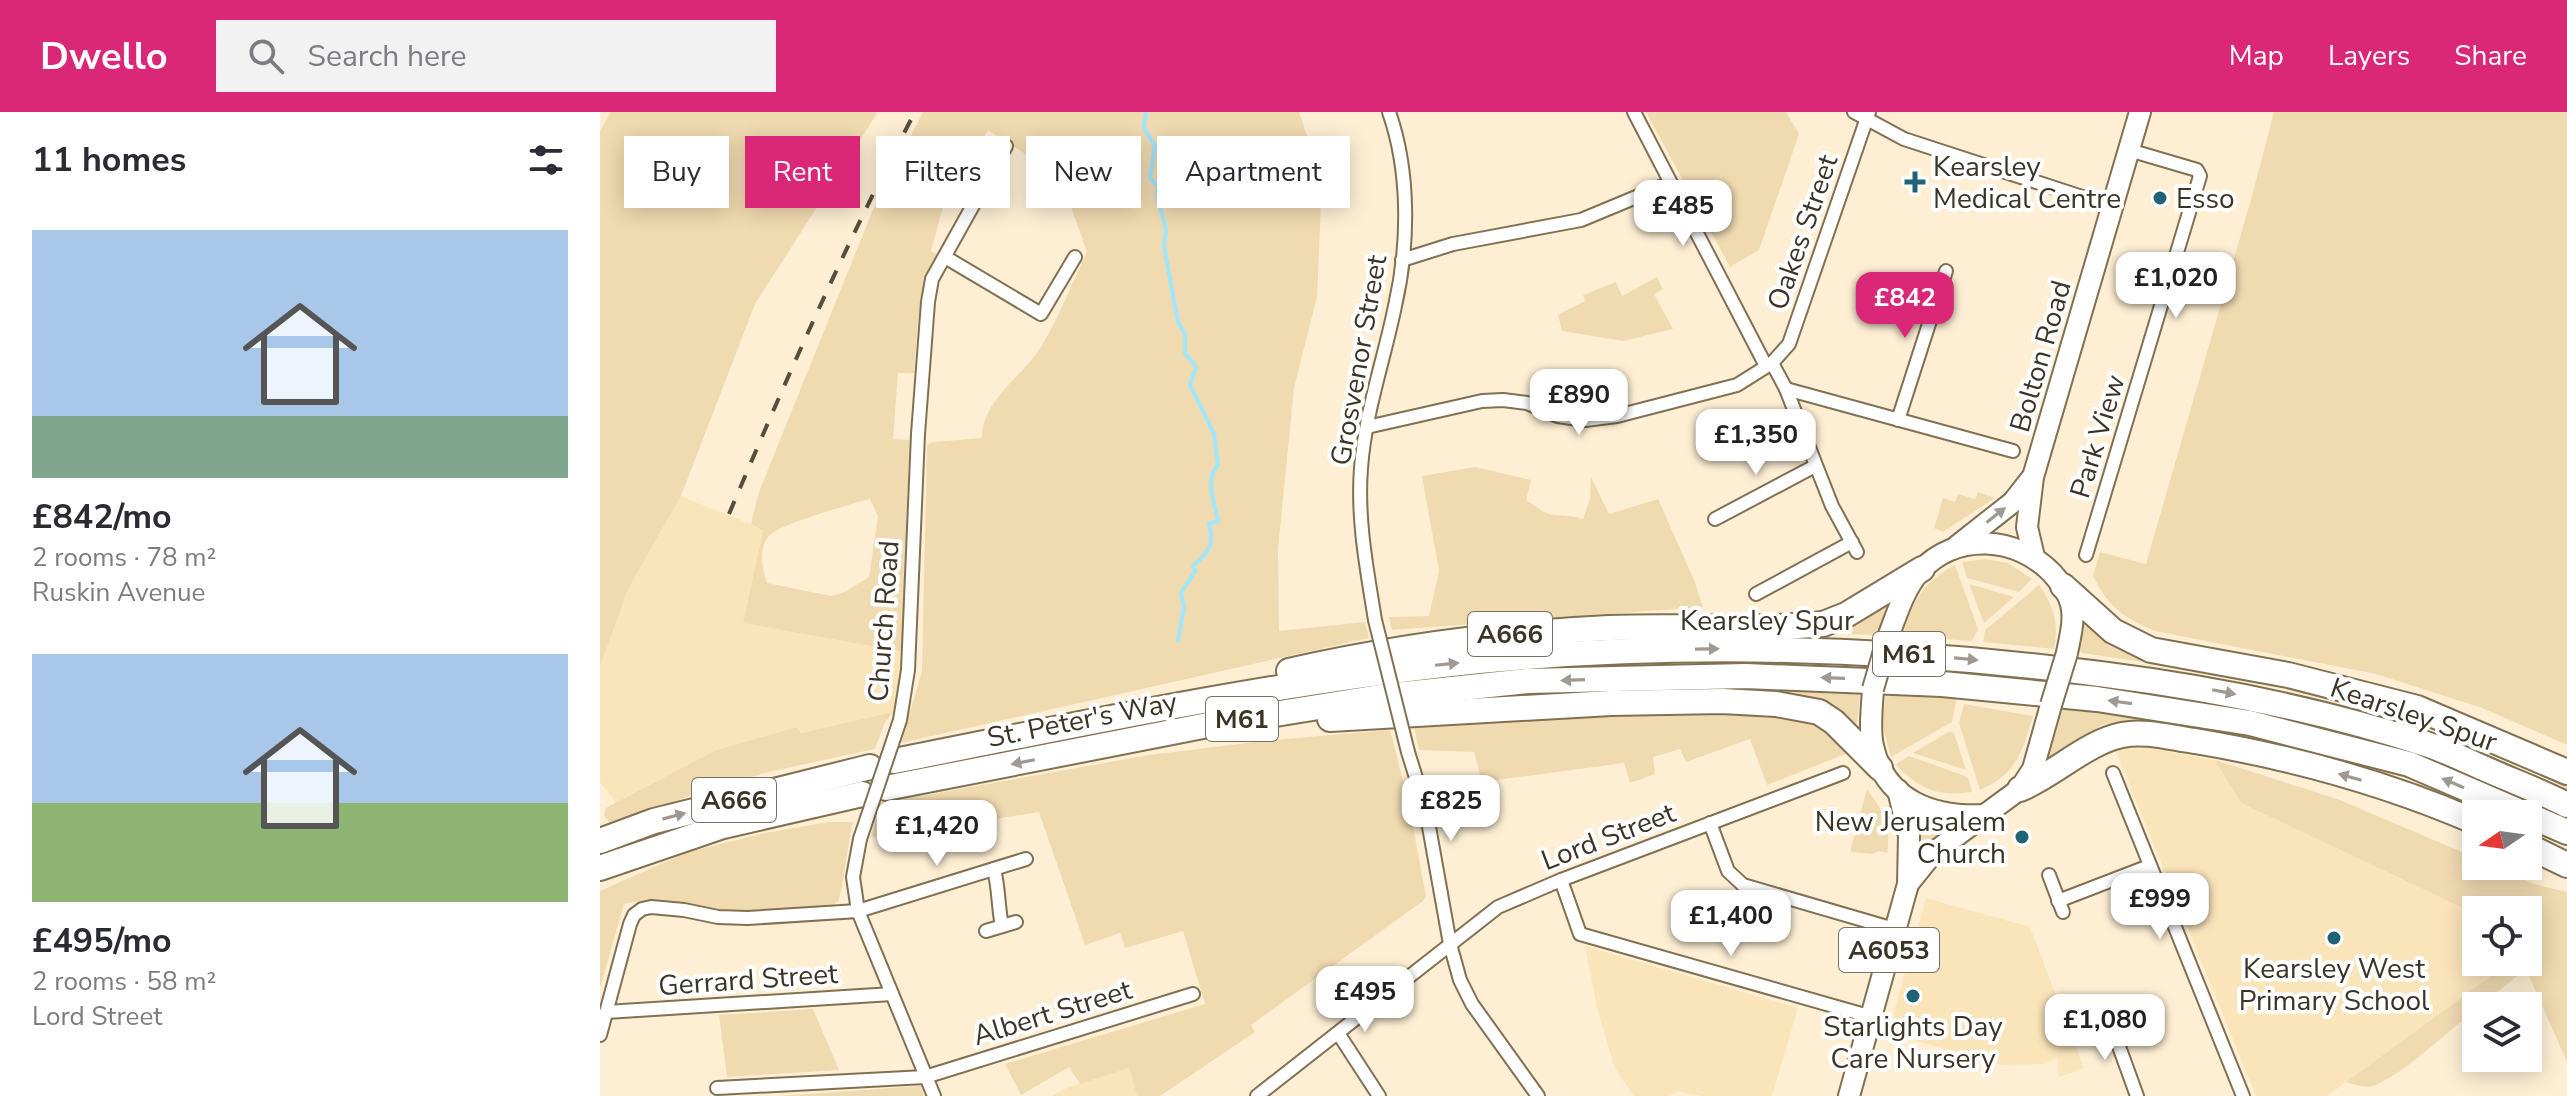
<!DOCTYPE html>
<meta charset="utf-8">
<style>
:root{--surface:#fff;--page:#f2f2f3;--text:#2b2b33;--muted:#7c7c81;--accent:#db2777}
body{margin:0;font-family:"Nunito Sans",sans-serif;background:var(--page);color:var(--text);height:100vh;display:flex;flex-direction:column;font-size:30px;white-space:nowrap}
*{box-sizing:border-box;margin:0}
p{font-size:26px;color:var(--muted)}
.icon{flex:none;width:44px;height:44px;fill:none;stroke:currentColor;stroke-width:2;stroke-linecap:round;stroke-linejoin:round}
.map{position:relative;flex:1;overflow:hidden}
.side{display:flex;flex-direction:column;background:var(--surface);width:600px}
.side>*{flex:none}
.top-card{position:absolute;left:24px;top:24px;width:760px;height:72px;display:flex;gap:16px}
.needle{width:52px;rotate:257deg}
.buttons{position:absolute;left:1862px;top:688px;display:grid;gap:16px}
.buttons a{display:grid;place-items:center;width:80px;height:80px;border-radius:0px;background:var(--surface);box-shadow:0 4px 20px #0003;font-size:40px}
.price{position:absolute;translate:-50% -68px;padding:0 18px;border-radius:16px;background:#fff;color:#222;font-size:26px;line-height:52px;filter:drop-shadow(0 2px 4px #0008)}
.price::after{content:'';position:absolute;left:50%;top:48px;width:24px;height:18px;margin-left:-12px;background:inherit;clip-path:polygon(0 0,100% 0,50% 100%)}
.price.current{background:var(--accent);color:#fff}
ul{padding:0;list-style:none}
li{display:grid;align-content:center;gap:16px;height:424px;padding:0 32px}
li span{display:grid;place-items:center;height:248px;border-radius:0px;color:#555}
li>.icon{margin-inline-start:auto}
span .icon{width:144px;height:144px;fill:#fffc;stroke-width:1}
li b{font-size:34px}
h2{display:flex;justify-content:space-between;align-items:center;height:96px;padding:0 32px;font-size:34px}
.tag{padding:0 28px;border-radius:0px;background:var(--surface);box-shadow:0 4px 20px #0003;font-size:28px;line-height:72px}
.tag.current{background:var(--accent);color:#fff}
header{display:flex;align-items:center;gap:48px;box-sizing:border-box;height:112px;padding:0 40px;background:var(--accent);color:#fff}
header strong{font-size:38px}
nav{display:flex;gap:44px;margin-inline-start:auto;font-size:28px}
.search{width:560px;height:72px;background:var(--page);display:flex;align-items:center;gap:20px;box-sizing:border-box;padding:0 28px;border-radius:0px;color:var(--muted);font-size:30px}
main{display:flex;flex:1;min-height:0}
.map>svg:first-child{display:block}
</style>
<header>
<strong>Dwello</strong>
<div class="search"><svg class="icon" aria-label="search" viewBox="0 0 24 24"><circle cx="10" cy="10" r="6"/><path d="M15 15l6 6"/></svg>Search here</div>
<nav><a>Map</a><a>Layers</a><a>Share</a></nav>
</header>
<main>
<section class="side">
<h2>11 homes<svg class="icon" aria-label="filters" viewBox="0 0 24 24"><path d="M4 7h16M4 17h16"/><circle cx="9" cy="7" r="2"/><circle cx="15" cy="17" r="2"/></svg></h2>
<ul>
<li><span style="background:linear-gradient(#a9c7e8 75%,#7fa58c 0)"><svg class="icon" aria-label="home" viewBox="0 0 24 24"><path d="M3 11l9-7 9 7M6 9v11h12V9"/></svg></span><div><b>£842/mo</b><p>2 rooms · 78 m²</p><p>Ruskin Avenue</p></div></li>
<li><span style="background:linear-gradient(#a9c7e8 60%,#8fb573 0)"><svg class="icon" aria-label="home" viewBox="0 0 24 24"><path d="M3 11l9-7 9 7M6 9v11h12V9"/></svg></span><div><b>£495/mo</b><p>2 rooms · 58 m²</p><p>Lord Street</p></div></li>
</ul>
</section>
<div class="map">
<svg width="1967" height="984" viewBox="0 0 1967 984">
<rect width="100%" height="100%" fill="#feefd4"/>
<g fill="#fae4ba">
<path d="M81,384l82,33 -20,94 161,29 -5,39 -6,21 -93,21 -3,-6 -81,23 -100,53 -16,-21v-115l28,-78z"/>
<path d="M1548,636l67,12 26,43 235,111v48h28l-17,17 -160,117h-71l-141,-347z"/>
<path d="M1326,786l104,29 54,141 -25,9 -2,-19 -15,6 -40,1 -114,-32z"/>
<path d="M985,834l213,62 -26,88h-69l-25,-4 -9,4h-35l-15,-21 -5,-10 -16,-53z"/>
<path d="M529,956l8,28h-85l12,-7z"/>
</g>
<g fill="#f0dab0" fill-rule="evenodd">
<path d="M11,0h267l-123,192 -74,192 -53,93 -28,78v-536z"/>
<path d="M323,0h376l15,45 7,46 -4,94 -23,91 -16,161 1,82 86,-9 4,16 -468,105 21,-72 5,-226 6,-3 49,-4c0,-38 40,-61 59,-91 18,-30 31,-64 46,-95l-27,-76 -72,-46 -45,77 -12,44 8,4c-23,34 -21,78 -25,118h-16l-5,66 16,1 -5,212 -161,-29 20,-93 -12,-6 8,-32 113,-280zM270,387l8,17 -9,61 -24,15 -14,4 -64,-13c-5,-14 -9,-36 3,-48 13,-12 81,-31 100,-36z"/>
<path d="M1046,0h140l13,22 -40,116 -29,17z"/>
<path d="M1674,0h293v633l-85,-37 -106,-34 -221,-43c-32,-14 -46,-23 -62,-55l7,-24 46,12 106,-368z"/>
<path d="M1057,165l6,12 -9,5 19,35 -50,12 -61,-10 -4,-16 27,-14 -2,-6 33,-13 6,14z"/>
<path d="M875,355l56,13 -5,21c9,3 15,11 23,13 12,2 22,1 34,5l7,-20 1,-22 18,37 49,-15 36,81 9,27 -311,23 -3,-13 40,-1 10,-45 -17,-95z"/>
<path d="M1378,380l17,6 -52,34 -9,-4 9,-30 12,4 3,-8 17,5z"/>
<path d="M1385,447l23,4 24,16 -13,13 -52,-14 -5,-16z"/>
<path d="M1355,453l23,64 -6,12 -69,-5c7,-32 22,-56 52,-71z"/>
<path d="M1369,472l45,13 -30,26z"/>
<path d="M1439,473c15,21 20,39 15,64l-71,-7 2,-12z"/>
<path d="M1289,487l-12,36 -77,-2 12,-2z"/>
<path d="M1480,505l22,15 307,84 158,67v6c-65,-34 -133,-63 -203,-83 -93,-25 -187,-39 -282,-53l-3,-4z"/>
<path d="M1136,576l124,5 -3,31 -5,1c-7,-6 -15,-16 -23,-20 -59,-26 -178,-13 -245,-11z"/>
<path d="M1286,580l71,5 -5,25 -61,35 -9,-33z"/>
<path d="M1364,592l69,12c-11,36 -16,58 -53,74l-21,-67z"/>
<path d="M1465,596c147,17 291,44 426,106h-12l-223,-72 -126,-22 -28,5 -57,39 15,-54z"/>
<path d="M1097,599l117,6 39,34 -86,34 -17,-46 -64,23 -6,-13 -27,8 2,17 -25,9 -6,-20 -142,19 -8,-30 -55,-2 -5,-23 163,-12z"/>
<path d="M293,600l-9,12 -9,25 -107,23 -68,20 -88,33 -8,-9 2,-8 110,-58 81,-23 4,6z"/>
<path d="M790,618l18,70 18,96 -3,5 -172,124 4,7 -95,64h-23l-8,-28 -49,16 -11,-17 -48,28 -16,-31 200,-60 -22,-73 -58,17 -5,-15 -35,12 -46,-133 -125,20 -1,4 -42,1 10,-34 268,-48 123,-15z"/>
<path d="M1350,619l4,2 12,37 -53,-17z"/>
<path d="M1309,644l59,21 4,15c-34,5 -54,-3 -76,-28z"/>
<path d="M1615,648l125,40 136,58v8h17l41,18 33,8v170l-41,-93 -46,37h-4v3c-29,23 -67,61 -100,76 -10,4 -20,0 -30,-3l141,-103 17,-17h24v-52h-52v4l-235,-111z"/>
<path d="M1267,677c16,22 25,37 20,64l-9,-2 -5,3 -23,-2z"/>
<path d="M1314,700l36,9 2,4 -15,11 -20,21 -5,-44z"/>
<path d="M228,710h25c-4,13 -11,75 -15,79 -12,14 -107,10 -128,8 -18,-2 -37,-8 -55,-8 -10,-1 -21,1 -31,3l-24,84v-97l88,-39 77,-19z"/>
<path d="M213,897l26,61 -112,7 -8,-62z"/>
<path d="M320,974l4,10h-146z"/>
</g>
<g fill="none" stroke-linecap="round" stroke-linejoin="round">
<path stroke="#a0e6fe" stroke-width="4" d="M546,0l-2,16 11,18 -5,32 8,9 -1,9 9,33 -2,17 14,76 7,12v19l11,14 -6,18 24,49 4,31c-14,14 -3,39 0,56l-9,3c6,21 0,28 -16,42l2,5 -14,22 3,14 -6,34"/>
<defs>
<g id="street">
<path d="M1034,0l132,254"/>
<path d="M1254,0l50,27 209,68"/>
<path d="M345,145l96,57 34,-57"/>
<path d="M802,148l51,-16 128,-24 89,-37"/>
<path d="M1172,251l14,26 46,117 25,46"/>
<path d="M1186,277l227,62"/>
<path d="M1298,308l48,-149"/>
<path d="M767,315l115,-26 21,-1 24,3 31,13 27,4 32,-4 120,-31 35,-22 17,-19 80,-232"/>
<path d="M1115,407l100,-53"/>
<path d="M1486,443l114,-379 -3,-6 -68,-20"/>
<path d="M1156,482l96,-52"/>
<path d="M775,508c-8,-50 -18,-100 -14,-152 4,-55 23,-108 34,-162 14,-61 15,-134 -6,-194"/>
<path d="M300,608l8,-50 10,-236 10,-132 4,-23 74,-133"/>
<path d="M808,640l18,58 24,134 10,36 12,24 66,92"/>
<path d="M1513,661l130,323"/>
<path d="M1110,711l18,48 15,14 151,44"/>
<path d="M260,727l-7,38 5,34 76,185"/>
<path d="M394,757c5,20 4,38 8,57"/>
<path d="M1449,763l14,37"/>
<path d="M961,768l19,54 292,83"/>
<path d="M1458,789l91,-35"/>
<path d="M386,819l30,-9"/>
<path d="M6,900l286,-18"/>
<path d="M1508,904l29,80"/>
<path d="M738,921l41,63"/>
<path d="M0,923l30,-111 4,-9 8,-6 9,-2 33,3 34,7 30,1 110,-7 168,-52"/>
<path d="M117,976l208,-11 268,-83"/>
<path d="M657,984l241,-189 63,-27 282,-107"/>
</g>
<g id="primary">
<path d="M1357,434l56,-44 18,-23"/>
<path d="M1434,445l-7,-30 6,-50 107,-365"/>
<path d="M1288,525c9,-23 16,-48 32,-66 37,-39 96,-35 132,2 8,9 16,19 19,31 4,16 -1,33 -4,49"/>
<path d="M1273,577c-1,19 -4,39 0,57 12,56 62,72 113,69"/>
<path d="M1308,772l25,-31 87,-64 13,-20 18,-64"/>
<path d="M1249,984l59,-212 1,-48 -11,-46"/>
</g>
<g id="highway">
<path d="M1463,474l50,45 38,19 137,25 129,33 150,64"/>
<path d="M689,559c106,-24 211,-38 320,-43 71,-3 143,3 214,-4l23,-9 76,-46"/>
<path d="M730,607l281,-16 111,-2 54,3 43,8 15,10 46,46"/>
<path d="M294,649c182,-36 364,-75 548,-96 220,-25 439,-19 658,9 111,14 219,35 326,70 24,8 47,20 71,30 23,10 47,19 70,31"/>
<path d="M286,676l327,-64 173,-28 141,-15 219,-5 196,8 155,15 153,24 159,41 116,50"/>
<path d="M1420,677c34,-14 67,-47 102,-54 24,-5 49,3 73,6 96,16 191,42 281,81"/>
<path d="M1928,703l39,17"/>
<path d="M0,729l54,-20 216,-54"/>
<path d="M1928,734l39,19"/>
<path d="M0,756l123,-42 139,-32"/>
</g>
</defs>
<use href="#street" stroke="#817152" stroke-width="16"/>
<use href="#primary" stroke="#817152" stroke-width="24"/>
<use href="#highway" stroke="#817152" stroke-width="28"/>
<use href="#street" stroke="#fff" stroke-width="12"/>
<use href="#primary" stroke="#fff" stroke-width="20"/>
<use href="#highway" stroke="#fff" stroke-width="24"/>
<path stroke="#554d3d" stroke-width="4" stroke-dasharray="14 14" stroke-linecap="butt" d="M129,402c58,-137 117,-271 186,-402"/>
<defs>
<g id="street-bridge">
<path d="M775,508l33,132"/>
<path d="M260,727l40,-119"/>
</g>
<g id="primary-bridge">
<path d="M1273,577l15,-52"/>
<path d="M1451,593l16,-52"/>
</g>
</defs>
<use href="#street-bridge" stroke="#817152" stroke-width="16" stroke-linecap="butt"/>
<use href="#primary-bridge" stroke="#817152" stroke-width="24" stroke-linecap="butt"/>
<use href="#street-bridge" stroke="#fff" stroke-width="12"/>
<use href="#primary-bridge" stroke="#fff" stroke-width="20"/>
</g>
<defs><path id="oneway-solid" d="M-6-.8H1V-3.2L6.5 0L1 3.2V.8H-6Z" transform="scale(2)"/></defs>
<g fill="#9e9a93">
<use href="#oneway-solid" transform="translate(1396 403) rotate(-38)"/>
<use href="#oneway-solid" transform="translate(1107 537) rotate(-1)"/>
<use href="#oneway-solid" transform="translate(1366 547) rotate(5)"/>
<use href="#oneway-solid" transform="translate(847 552) rotate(-6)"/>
<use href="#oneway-solid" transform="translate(1233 566) rotate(-178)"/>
<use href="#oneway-solid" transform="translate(973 568) rotate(178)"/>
<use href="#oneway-solid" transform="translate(1624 580) rotate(11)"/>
<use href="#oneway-solid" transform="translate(1520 590) rotate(-172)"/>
<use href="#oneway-solid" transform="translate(423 650) rotate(169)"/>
<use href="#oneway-solid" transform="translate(1750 665) rotate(-164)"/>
<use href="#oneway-solid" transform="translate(1853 671) rotate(-157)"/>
<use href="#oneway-solid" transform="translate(74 704) rotate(-15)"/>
</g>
<g fill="#206276" stroke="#fff" stroke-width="3">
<path d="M1311 58h8v8h8v8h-8v8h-8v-8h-8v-8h8z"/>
<circle cx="1560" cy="86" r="8"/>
<circle cx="1422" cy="725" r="8"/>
<circle cx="1734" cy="826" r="8"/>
<circle cx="1313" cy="884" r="8"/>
</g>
<g text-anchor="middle" stroke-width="8" stroke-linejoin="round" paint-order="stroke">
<g fill="#fff" stroke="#767268" stroke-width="2">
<rect x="868" y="500" width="84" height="44" rx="6"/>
<rect x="1273" y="520" width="72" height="44" rx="6"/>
<rect x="606" y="585" width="72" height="44" rx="6"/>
<rect x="92" y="666" width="84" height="44" rx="6"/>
<rect x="1239" y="816" width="100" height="44" rx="6"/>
</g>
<g font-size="26" font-weight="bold" fill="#3c3527">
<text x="910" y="531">A666</text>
<text x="1309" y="551">M61</text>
<text x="642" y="616">M61</text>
<text x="134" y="697">A666</text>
<text x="1289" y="847">A6053</text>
</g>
<g font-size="28" fill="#3c3527" stroke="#fff" text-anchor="start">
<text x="1333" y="64">Kearsley<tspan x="1333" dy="32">Medical Centre</tspan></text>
<text x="1576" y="96">Esso</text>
<text x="1406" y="719" text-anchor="end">New Jerusalem<tspan x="1406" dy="32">Church</tspan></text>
<text x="1734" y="866" text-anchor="middle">Kearsley West<tspan x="1734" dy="32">Primary School</tspan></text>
<text x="1313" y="924" text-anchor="middle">Starlights Day<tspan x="1313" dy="32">Care Nursery</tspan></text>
</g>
<g font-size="28" fill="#3c3527" stroke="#fff">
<text transform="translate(1202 120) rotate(-71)" y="10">Oakes Street</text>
<text transform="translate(1440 244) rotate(-74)" y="10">Bolton Road</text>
<text transform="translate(758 248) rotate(-80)" y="10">Grosvenor Street</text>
<text transform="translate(1497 324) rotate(-73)" y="10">Park View</text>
<text x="1167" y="518">Kearsley Spur</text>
<text transform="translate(283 509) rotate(-86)" y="10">Church Road</text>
<text transform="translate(1814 602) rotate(19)" y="10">Kearsley Spur</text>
<text transform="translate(482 607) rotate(-11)" y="10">St. Peter's Way</text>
<text transform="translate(1008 724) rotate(-21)" y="10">Lord Street</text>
<text transform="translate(148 867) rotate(-4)" y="10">Gerrard Street</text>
<text transform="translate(452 900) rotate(-17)" y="10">Albert Street</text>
</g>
</g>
</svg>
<div class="buttons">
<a><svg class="needle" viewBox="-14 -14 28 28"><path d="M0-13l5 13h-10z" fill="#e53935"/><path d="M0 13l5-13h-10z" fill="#7c7c81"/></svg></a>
<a><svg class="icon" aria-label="locate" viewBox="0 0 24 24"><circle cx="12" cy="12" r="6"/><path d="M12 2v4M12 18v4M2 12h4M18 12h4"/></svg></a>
<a><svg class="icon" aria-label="layers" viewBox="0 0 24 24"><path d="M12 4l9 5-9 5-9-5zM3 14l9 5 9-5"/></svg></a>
</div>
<b class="price" style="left:1083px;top:136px">£485</b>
<b class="price" style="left:1576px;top:208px">£1,020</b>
<b class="price current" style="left:1305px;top:228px">£842</b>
<b class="price" style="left:979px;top:325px">£890</b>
<b class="price" style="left:1156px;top:365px">£1,350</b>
<b class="price" style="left:851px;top:731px">£825</b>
<b class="price" style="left:337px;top:756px">£1,420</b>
<b class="price" style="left:1560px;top:829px">£999</b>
<b class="price" style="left:1131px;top:846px">£1,400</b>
<b class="price" style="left:765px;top:922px">£495</b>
<b class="price" style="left:1505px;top:950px">£1,080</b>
<div class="top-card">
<a class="tag">Buy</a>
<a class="tag current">Rent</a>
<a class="tag">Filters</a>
<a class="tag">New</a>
<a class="tag">Apartment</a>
</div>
</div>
</main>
